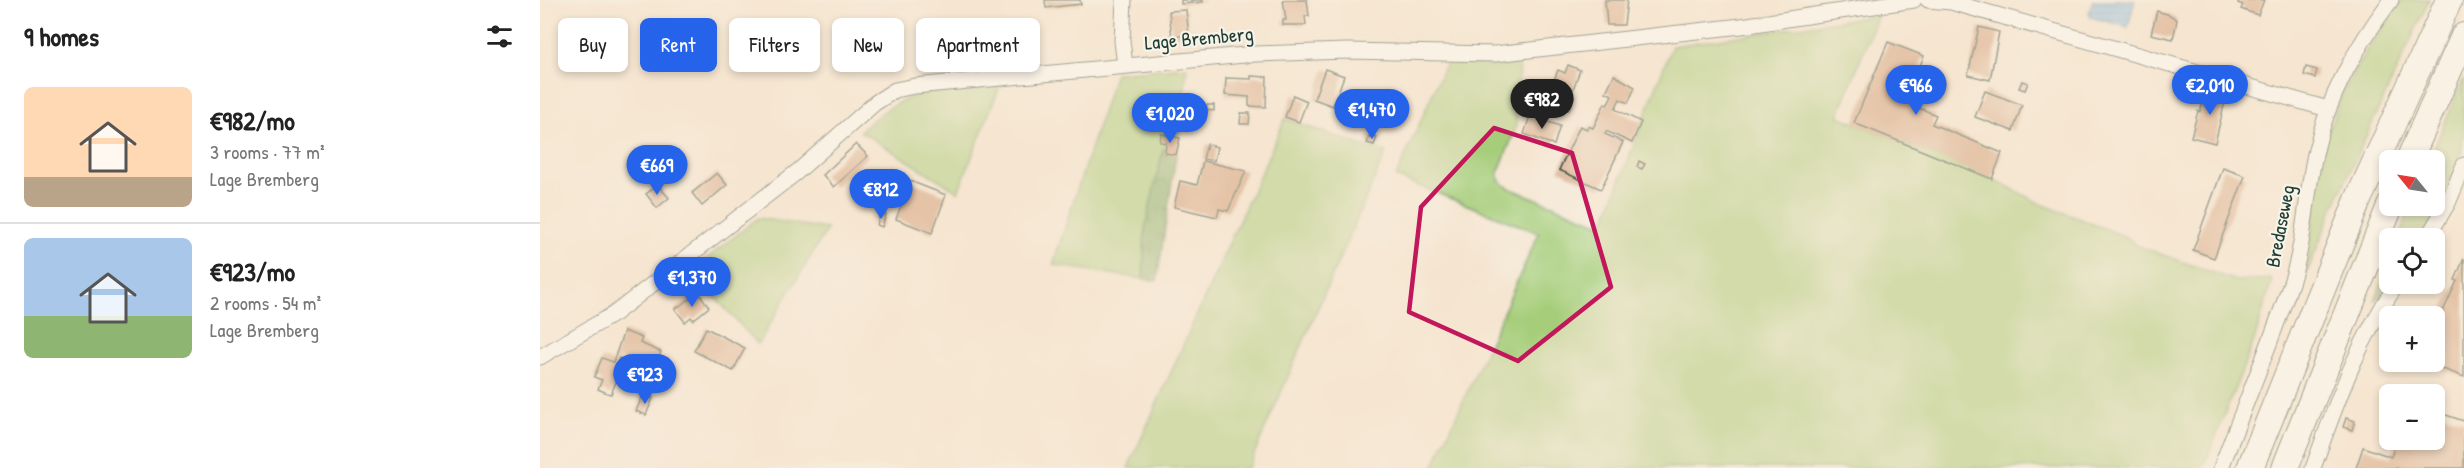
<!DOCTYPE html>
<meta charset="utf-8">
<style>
:root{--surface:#fff;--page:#f6f6f6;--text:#222;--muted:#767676;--line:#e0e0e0;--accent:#2563eb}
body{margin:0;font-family:"Patrick Hand",sans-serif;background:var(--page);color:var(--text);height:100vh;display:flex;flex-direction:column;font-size:22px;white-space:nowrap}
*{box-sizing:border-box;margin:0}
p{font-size:20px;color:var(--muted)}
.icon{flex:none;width:33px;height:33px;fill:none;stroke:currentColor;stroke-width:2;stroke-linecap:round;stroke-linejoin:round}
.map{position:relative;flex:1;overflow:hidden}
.side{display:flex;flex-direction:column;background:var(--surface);width:540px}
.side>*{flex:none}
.guide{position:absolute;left:18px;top:18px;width:570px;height:54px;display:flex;gap:12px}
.needle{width:39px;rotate:300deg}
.tools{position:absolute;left:1839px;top:150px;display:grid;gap:12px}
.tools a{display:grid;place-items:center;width:66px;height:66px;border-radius:9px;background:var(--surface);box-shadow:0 3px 9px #0003;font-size:30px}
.price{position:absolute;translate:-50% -51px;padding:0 14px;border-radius:21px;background:var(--accent);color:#fff;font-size:20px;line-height:39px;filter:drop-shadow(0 2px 3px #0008)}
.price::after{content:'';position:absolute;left:50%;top:36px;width:18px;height:14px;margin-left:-9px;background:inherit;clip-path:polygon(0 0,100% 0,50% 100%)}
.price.current{background:#222;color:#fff}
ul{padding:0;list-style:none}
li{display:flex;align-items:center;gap:18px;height:150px;padding:0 24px}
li+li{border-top:2px solid var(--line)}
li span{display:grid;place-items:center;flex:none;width:168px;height:120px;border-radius:9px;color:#555}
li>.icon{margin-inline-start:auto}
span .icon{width:72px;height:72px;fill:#fffc;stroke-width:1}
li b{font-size:26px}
h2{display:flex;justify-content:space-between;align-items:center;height:72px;padding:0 24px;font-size:26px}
.chip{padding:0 21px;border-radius:9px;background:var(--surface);box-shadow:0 3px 9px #0003;font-size:21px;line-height:54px}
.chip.current{background:var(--accent);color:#fff}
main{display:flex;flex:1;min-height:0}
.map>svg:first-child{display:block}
</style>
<main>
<section class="side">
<h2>9 homes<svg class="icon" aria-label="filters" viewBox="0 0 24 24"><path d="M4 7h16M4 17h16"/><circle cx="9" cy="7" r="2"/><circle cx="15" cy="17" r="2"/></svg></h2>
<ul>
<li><span style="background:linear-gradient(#ffd9b3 75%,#b9a48a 0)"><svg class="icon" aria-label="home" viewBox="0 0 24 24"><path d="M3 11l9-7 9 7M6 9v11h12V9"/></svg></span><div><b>€982/mo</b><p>3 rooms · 77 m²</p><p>Lage Bremberg</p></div></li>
<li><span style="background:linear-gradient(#a9c7e8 65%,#8fb573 0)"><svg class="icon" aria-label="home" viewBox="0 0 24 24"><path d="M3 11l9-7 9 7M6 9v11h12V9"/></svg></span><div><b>€923/mo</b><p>2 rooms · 54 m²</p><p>Lage Bremberg</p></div></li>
</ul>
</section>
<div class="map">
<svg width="1924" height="468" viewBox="0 0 1924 468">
<defs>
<pattern id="forest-crowns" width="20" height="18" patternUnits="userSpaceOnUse" patternTransform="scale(1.5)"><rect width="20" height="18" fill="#84b16a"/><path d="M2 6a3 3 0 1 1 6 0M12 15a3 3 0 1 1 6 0" fill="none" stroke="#6b9158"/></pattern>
<pattern id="water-rules" width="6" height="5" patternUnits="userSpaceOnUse" patternTransform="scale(1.5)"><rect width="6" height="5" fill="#72b2e6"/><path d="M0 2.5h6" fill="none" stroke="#5d92bb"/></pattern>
</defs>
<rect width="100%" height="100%" fill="#f7f3e8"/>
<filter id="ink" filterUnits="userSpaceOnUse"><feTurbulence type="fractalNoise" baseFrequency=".0167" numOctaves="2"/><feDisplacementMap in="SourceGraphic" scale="12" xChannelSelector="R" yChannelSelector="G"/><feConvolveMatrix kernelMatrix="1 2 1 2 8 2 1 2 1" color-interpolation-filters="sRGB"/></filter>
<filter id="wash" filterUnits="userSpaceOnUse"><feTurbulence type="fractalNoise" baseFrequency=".008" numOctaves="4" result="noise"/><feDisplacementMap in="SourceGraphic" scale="24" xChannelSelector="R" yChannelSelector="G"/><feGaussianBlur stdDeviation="1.35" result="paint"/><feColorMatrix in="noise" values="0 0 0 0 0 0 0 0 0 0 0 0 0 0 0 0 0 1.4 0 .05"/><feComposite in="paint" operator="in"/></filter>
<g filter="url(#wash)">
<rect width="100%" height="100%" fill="#f5e5d0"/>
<g fill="#a6ce7a" stroke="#628657" stroke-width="1.5">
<path d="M1862,0h27l-96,208 -27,67c8,-57 10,-120 33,-173 15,-38 40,-69 63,-102z"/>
<path d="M1338,15l-40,101 155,63 46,24 87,34 12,9 98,35 36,-2 -17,59 -52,130h-770l106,-235 -143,-56 50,-114 73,-1 -3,66 -18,45 1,7 10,8 94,37 69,-179z"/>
<path d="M647,67l-10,82 -14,1 -18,79 -2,50 -90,-14 62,-192z"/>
<path d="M1924,78v48l-5,52 -35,60h-25l13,-32h22v-46h-5z"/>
<path d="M461,83l-43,109 -98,-61c9,-7 17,-15 26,-21 34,-23 76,-23 115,-27z"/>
<path d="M745,119l78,27 23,6 -138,316h-120z"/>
<path d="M218,218l69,11 -69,115 -67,-73z"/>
<path d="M1849,263v20l-14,18z"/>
</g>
<path fill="url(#forest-crowns)" stroke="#52774f" stroke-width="1.5" d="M623,149h14l-20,132 -14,-2 2,-50z"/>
<path fill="url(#water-rules)" stroke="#48788d" stroke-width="1.5" d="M1553,0h42l-7,27 -38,-10 -1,-6z"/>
<g id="blocks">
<g fill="#d09a74">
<path d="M505,0h35l1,4 -35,4z"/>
<path d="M641,0h22v2l-22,2z"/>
<path d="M743,0h24l2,16h-4l1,9h-23v-5h3z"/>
<path d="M1065,0h22l-3,25h-17z"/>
<path d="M1699,0h25l-6,15 -17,-6 2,-4 -5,-2z"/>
<path d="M646,10l3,25 -17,2 -3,-26z"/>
<path d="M1617,11l13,4 7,5 -4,19 -22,-5z"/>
<path d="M1439,27l20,5 -9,48 -22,-5z"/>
<path d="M1348,42l36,14 -19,46 31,13 -4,9 70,29 -10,26 -138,-56z"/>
<path d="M1028,65l12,5 -9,25 3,2 -5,13 -32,-13 4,-10 9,3 8,-20 7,3z"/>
<path d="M1766,67l11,3 -2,8 -11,-3z"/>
<path d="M785,69l19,7 -11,30 -19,-7z"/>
<path d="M1074,75l21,12 -7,16 -8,-4 -5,10 26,13 -9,21 -26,-12 -1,3 18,8 -22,47 -42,-19 21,-44 7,3 1,-3 5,2 12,-25 2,2 5,-10 -6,-3z"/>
<path d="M711,76l16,1 -1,30 -17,-1v-9l-24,-2 1,-17 25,1z"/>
<path d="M1482,81l6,2 -3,7 -6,-2z"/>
<path d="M1668,88l19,5 -12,50 -24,-6 7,-26 2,1z"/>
<path d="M1445,91l37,14 -9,26 -38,-14z"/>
<path d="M753,95l14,6 -8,21 -14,-5z"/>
<path d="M667,105h7v6l-7,-1z"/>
<path d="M701,113h9l-1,11h-9z"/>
<path d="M990,116l30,10 -6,19 -30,-11z"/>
<path d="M621,134l19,4 -4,17 -11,-2 1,-10 -6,-1z"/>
<path d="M830,135l7,2 -3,8 -7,-2z"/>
<path d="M316,144l12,12 -34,31 -11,-12z"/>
<path d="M667,144l10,3 -3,14 -11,-2z"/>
<path d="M663,161l43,10 -18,40 -9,-2 -2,8 -43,-10 6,-26 17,4z"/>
<path d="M1099,161l6,3 -3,5 -5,-2z"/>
<path d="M1683,168l22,8 -31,82 -21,-8z"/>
<path d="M177,173l10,12 -25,21 -10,-13z"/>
<path d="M370,181l36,14 -14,38 -36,-14z"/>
<path d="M118,185l11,13 -12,10 -11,-14z"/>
<path d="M340,213l6,1 -4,13 -5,-2z"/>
<path d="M1924,258v119l-39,-15h9v-23l7,-18 -2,-1 18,-39 -2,-1z"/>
<path d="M159,293l10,14 -16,13 -2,-3 -6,5 -10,-13z"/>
<path d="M166,328l39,20 -12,23 -39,-20z"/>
<path d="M84,331l18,7 -2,5 21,9 -8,19 -34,-13 -6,17 5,2 -7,17 -4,-1 -9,-4 4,-9 -8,-3 8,-19 11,4z"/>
<path d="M103,395l10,3 -7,17 -10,-4z"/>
<path d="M1894,411l30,10v47h-108l7,-21 28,10 6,-17h37z"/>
<path d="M1806,418l9,3 -3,9 -9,-3z"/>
</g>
</g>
</g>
<g filter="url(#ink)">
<use href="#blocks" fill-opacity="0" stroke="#3f564b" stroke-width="1.5"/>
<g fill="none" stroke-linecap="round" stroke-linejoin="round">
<defs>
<g id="street">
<path d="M584,0l-2,41 3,24"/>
<path d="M1388,0l23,2 377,107"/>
<path d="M1887,238l21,-35 16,-38"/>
<path d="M0,357l74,-43 183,-142 78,-69 20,-13 20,-4 340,-32 92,-3 148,3 246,-28 173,-26"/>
<path d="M1681,468c23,-62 50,-125 71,-188 13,-41 14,-84 23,-126 13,-58 41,-107 76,-154"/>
<path d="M1773,468c24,-66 44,-126 84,-184"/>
</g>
<g id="highway">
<path d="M1869,160l55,-124"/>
<path d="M1710,468l108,-268 91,-200"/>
<path d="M1745,468l105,-262"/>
</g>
</defs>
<use href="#street" stroke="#3f564b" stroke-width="17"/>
<use href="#highway" stroke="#3f564b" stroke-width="28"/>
<use href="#street" stroke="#fff" stroke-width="15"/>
<use href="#highway" stroke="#fff" stroke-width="26"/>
</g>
</g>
<path d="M0 0H1924V468H0ZM954,128l78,25 39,134 -93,74 -109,-49 12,-105z" fill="#f5e5d0" fill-opacity=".55" fill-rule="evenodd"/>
<path fill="none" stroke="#c2185b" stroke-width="4.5" stroke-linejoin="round" d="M954,128l78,25 39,134 -93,74 -109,-49 12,-105z"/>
<g text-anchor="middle" stroke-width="4.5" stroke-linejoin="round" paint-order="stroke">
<g font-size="20" fill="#1f3d34" stroke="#f7f3e8">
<text transform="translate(659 38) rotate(-5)" y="7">Lage Bremberg</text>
<text transform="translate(1740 226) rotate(-79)" y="7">Bredaseweg</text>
</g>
</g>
</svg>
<div class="tools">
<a><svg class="needle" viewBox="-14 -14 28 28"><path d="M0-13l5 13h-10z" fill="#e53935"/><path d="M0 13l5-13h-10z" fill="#767676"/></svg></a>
<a><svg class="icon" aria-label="locate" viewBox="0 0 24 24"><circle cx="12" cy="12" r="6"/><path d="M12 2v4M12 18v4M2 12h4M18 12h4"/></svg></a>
<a>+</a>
<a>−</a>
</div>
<b class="price" style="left:1376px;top:116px">€966</b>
<b class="price" style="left:1670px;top:116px">€2,010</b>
<b class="price current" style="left:1002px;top:130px">€982</b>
<b class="price" style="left:832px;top:140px">€1,470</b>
<b class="price" style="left:630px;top:144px">€1,020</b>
<b class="price" style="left:117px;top:196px">€669</b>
<b class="price" style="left:341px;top:220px">€812</b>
<b class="price" style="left:152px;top:308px">€1,370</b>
<b class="price" style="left:105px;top:405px">€923</b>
<div class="guide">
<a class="chip">Buy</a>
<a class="chip current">Rent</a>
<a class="chip">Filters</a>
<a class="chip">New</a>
<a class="chip">Apartment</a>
</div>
</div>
</main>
